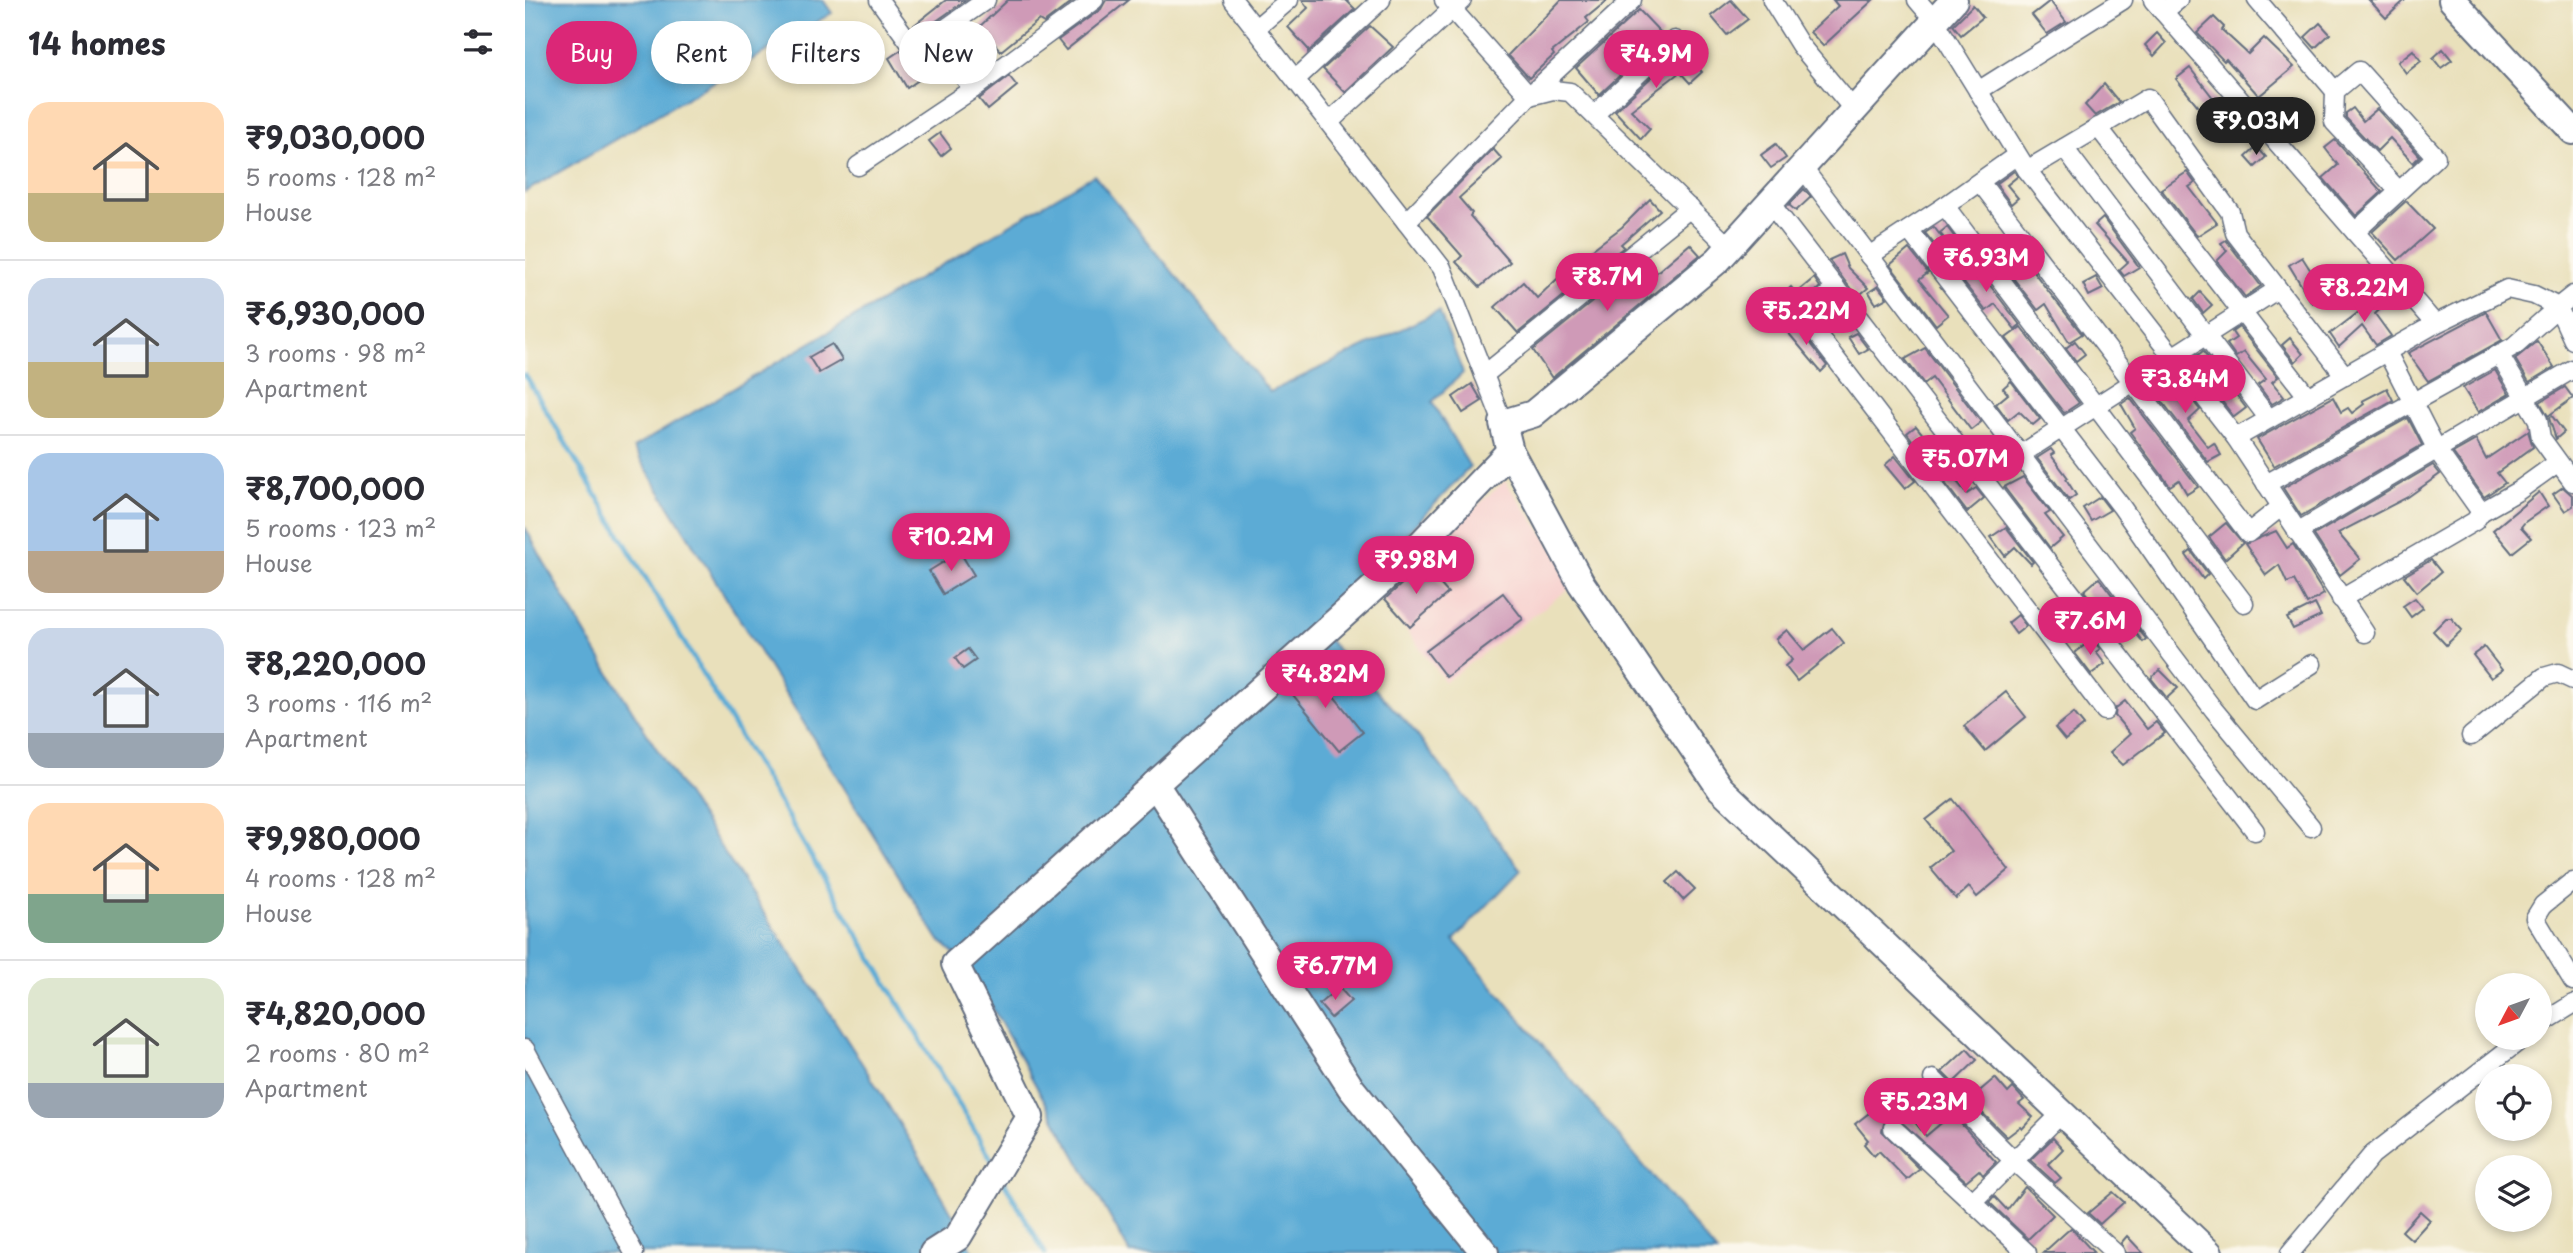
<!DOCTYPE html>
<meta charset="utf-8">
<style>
:root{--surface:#fff;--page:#f7f7f7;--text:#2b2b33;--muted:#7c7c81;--line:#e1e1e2;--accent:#db2777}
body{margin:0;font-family:"Playpen Sans",sans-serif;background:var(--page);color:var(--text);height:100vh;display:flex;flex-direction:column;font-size:26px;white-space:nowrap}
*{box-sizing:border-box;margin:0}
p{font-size:23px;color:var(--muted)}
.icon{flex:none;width:38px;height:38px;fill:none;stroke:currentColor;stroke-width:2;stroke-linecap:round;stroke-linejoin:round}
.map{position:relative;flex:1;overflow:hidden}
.drawer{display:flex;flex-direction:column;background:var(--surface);width:525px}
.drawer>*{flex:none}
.hud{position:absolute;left:21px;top:21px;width:665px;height:63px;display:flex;gap:14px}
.needle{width:46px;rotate:229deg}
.tools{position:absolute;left:1950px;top:973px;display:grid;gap:14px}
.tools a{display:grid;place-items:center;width:77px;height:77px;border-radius:50%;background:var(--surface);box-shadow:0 4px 10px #0003;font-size:35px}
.price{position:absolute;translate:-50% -60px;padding:0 16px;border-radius:24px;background:var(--accent);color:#fff;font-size:23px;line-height:46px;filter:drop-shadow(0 2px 4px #0008)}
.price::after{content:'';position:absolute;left:50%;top:42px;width:21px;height:16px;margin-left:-10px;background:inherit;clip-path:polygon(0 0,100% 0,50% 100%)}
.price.on{background:#222;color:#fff}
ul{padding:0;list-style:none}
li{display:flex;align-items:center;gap:21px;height:175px;padding:0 28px}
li+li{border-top:2px solid var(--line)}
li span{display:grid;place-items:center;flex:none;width:196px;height:140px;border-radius:21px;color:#555}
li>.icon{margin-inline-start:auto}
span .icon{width:84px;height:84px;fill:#fffc;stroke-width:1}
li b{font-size:30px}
h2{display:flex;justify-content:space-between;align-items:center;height:84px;padding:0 28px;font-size:30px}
.tag{padding:0 24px;border-radius:32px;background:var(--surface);box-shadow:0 4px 10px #0003;font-size:24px;line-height:63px}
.tag.on{background:var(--accent);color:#fff}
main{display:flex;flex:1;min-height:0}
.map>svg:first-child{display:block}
</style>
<main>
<section class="drawer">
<h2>14 homes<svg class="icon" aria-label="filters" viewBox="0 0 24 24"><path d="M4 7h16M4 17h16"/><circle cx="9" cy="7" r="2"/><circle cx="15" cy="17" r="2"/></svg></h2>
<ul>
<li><span style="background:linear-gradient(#ffd9b3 65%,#c2b280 0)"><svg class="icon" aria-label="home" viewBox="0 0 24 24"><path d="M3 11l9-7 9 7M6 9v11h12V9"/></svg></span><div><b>₹9,030,000</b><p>5 rooms · 128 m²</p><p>House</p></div></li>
<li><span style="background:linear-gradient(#c9d6e8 60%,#c2b280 0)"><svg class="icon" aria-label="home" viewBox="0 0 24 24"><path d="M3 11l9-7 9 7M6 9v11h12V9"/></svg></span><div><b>₹6,930,000</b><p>3 rooms · 98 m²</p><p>Apartment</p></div></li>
<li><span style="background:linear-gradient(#a9c7e8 70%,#b9a48a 0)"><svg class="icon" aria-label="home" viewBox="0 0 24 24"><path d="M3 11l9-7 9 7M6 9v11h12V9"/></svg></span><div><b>₹8,700,000</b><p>5 rooms · 123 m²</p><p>House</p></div></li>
<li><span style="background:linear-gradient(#c9d6e8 75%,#9aa5b1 0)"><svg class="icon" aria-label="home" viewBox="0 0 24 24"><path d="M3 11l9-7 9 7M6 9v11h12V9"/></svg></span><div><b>₹8,220,000</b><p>3 rooms · 116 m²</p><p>Apartment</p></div></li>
<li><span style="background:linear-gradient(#ffd9b3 65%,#7fa58c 0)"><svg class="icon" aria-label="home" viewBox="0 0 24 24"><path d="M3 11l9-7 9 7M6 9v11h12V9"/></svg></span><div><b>₹9,980,000</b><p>4 rooms · 128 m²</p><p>House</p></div></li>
<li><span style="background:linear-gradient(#dfe7d0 75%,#9aa5b1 0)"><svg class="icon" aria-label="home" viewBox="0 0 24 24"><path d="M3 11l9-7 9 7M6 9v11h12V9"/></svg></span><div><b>₹4,820,000</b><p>2 rooms · 80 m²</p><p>Apartment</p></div></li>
</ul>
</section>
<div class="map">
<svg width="2048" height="1253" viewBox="0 0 2048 1253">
<rect width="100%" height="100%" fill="#fbf7ec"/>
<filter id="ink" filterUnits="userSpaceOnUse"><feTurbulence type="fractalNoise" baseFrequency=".0143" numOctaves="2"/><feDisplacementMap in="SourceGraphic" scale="14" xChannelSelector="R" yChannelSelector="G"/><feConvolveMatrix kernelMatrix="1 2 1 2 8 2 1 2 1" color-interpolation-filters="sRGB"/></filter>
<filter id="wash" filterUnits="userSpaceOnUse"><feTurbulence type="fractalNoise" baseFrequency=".00686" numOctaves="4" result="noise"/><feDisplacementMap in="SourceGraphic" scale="28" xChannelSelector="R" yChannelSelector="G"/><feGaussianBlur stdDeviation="1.57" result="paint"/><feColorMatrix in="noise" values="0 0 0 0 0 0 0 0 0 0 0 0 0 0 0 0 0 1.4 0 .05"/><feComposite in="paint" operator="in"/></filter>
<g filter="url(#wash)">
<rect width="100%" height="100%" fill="#e9e0bb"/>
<path fill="#f7d0ce" d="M980,481l73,101 -133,100 -66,-89z"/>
<g fill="#5babd5" stroke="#3b6d9a" stroke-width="2">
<path d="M0,0h298l9,13 -307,179z"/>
<path d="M569,175l176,217 169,-81 24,62 -31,29 38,65 -153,161 93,98 111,144 -67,70 263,313h-587l-160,-285 -32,-29 -305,-491z"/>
<path d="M0,527c134,251 314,476 449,726h-449z"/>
</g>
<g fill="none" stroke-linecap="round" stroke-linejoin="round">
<g stroke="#5babd5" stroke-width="5">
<path d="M0,375l468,787"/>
<path d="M478,1180l42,73"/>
</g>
</g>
<g id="blocks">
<g fill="#cf9ab7">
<path d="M421,0h20l-48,34 -6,-7z"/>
<path d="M483,0h65v1l-29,22 -5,-3 -38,31 -22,-24z"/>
<path d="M581,0h23l-63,50 -8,-10 43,-31z"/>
<path d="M777,0h44l9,9 -47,43v-3l-20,-22 20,-19z"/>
<path d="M1036,0h47l-22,18 3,4 -37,30 2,3 -25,23 -21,-23z"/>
<path d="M1206,0l17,19 -21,16 -16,-19z"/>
<path d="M1308,0h40l-50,46 -13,-14 28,-26z"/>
<path d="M1844,0h36l-19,18z"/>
<path d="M1525,1l16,21 -19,12 -15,-19z"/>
<path d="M1448,5l10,12 -22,18 -8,-10z"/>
<path d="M1114,10l24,25 -64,60 -23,-27z"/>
<path d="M1689,17l10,10 -2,3 26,24 16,-16 30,29 -35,29 -33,-37 -2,2 -27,-28z"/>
<path d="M1795,23l10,11 -15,14 -10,-11z"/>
<path d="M845,26l23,21 -48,45 -22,-23z"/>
<path d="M1632,33l9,10 -12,13 -9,-11z"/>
<path d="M1918,49l9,11 -11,8 -8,-10z"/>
<path d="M376,50l19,29 -13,9 -18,-30z"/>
<path d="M1156,50l21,22 -12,11 -10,-11 -49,38 19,19 -9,10 -26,-28z"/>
<path d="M1888,50l8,11 -15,12 -8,-11z"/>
<path d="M1665,68l31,40 6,-6 11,12 -7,6 10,14 -9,7 -27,-32 -3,2 -26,-32z"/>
<path d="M484,76l8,10 -29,24 -9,-11z"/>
<path d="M1579,84l15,18 -24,14 -10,-11z"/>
<path d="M1828,108l10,13 14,-12 43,47 -7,7 -23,-25 -13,13 -31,-33v-5z"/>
<path d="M415,133l11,15 -10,8 -12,-15z"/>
<path d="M1810,140l47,52 -26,24 -33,-38 15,-13 -13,-17z"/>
<path d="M1251,144l10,14 -15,10 -10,-13z"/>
<path d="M1732,147l9,10 -11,10 -9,-10z"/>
<path d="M968,149l9,10 -43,39 13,15 -2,3 40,46 -30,25 -24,-25 6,-6 -35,-40z"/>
<path d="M1489,171l4,5 -11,9 11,13 -7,6 -15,-20z"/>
<path d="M1662,172l8,11 -6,4 28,36 -20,13 -36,-47z"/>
<path d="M1279,189l7,8 -15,14 -7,-6z"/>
<path d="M1125,199l10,11 -39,34 3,3 -30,24 -3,-4 -22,21 2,2 -53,43 -23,-26 28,-25 14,16 36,-34 49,-37z"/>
<path d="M1881,201l27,28 -35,31 -26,-28z"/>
<path d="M1578,218l36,49 -15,9 -5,-6 9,-8 -33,-37z"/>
<path d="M1409,227l12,16 -8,6 -13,-16z"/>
<path d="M1422,227l12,16 -7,5 -12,-15z"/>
<path d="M1701,240l35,46 -16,11 -28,-36 10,-10 -6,-8z"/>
<path d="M1487,243l36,48 34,43 -13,8 -23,-38 -8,6 -28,-36 6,-5 -12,-20z"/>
<path d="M1165,244l10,11 -148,123 -19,-28 106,-86 12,13z"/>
<path d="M1384,249l19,24 -9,7 29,35 -12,10 -46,-60z"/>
<path d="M1317,254l6,14 20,20 -11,9 -28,-37z"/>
<path d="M1777,257l23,36 -13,10 -23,-38z"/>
<path d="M1451,267l44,58 -5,4 -20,-25 -9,7 -26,-33z"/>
<path d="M1571,277l7,12 -14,7 -6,-12z"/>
<path d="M1289,278l6,9 -28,27 -14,-15 13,-12 5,6z"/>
<path d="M1353,286l9,12 -11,6 -7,-12z"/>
<path d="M1675,292l12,13 -9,8 -10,-14z"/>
<path d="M1856,295l7,7 -13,12 16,22 -15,9 -14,-19 -23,21 -9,-13z"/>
<path d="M1961,312l16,28 -74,41 -20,-28z"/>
<path d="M1269,323l33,43 -6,6 -35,-42z"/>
<path d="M1496,327l58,76 -15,10 -58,-75z"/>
<path d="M1714,327l39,50 -6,5 12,15 -12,7 -14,-19 8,-6 -22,-27 -8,5 -9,-13 9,-6 -4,-6z"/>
<path d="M1331,333l12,16 -9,5 -11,-17z"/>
<path d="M1765,338l13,16 -8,8 -13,-17z"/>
<path d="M1550,341l10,13 -9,7 -10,-13z"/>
<path d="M2012,341l17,26 -25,15 -14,-23z"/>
<path d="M307,344l10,16 -23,13 -10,-16z"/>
<path d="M1400,348l56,74 -10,8 -39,-52 -8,6 -19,-25z"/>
<path d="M1678,351l43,57 -12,9 -43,-56z"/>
<path d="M1970,370l14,24 -31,18 -15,-24z"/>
<path d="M1649,376l26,34 -12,11 20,26 6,-4 7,12 -13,7 -52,-69z"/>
<path d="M1486,381l29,38 -7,6 -14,-14 -11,9 -12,-16 12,-10 -5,-6z"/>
<path d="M947,384l10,17 -19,12 -10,-16z"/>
<path d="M2040,387l8,11 -25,18 -8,-14z"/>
<path d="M1862,388l6,12 -119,66 -17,-27 76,-42 8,15 7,-4 4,5 12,-9 -2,-3z"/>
<path d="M1605,398l68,89 -11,7 -8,-14 -9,6 -40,-54 5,-4 -14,-24z"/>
<path d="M2027,416l12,16 -8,7 -7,-21z"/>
<path d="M1883,418l14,27 -121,71 -18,-28z"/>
<path d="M1391,426l9,11 -9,8 -9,-12z"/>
<path d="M2003,431l5,16 -36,26 8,10 -21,14 -31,-44 23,-13 10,19z"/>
<path d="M1526,449l3,4 -3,2 17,23 -2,1 10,16 -7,5 -32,-42z"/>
<path d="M1370,456l20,25 -10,8 -20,-24z"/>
<path d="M1908,465l7,9 -32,23 -70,36 22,26 -20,16 -26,-40z"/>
<path d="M1428,477l14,17 9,-6 8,10 -17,14 -22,-29z"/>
<path d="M1498,477l27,35 -5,3 18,22 -13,11 -46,-61z"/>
<path d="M2038,487l10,9v10l-8,5 -12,-17z"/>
<path d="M2014,492l9,14 -23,16 -4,5 10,11 -19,15 -19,-23z"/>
<path d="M1575,497l10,13 -19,11 -8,-13z"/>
<path d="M1701,523l17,20 -18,16 -16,-22z"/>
<path d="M1481,527l27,35 -2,2 -16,-17 -10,9 -14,-19z"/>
<path d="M1751,531l11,17 6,-4 31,50 -17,10 -13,-24 -7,3 -8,-18 -13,10 -21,-31z"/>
<path d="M1666,551l17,23 -5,5 -17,-24z"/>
<path d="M435,552l14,23 -31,19 -14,-23z"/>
<path d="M1906,560l10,12 -24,20 -13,-16z"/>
<path d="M898,565l25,28 -38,34 -25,-28z"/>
<path d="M1574,578l47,61 -3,3 -25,-31 -10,9 -24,-29z"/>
<path d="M978,593l20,26 -77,58 -20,-26z"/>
<path d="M1890,598l8,10 -12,9 -8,-11z"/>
<path d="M1790,604l6,12 -28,13 -6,-11z"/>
<path d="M1493,615l8,11 -10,8 -8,-11z"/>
<path d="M1921,618h5l11,12 -16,15 -13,-14z"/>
<path d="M1307,628l12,15 -47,38 -12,-15 7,-6 -16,-21 11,-9 17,20z"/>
<path d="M1567,639l8,10 -4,3 9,12 -14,10 -16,-21z"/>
<path d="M1959,647l18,23 -11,8 -18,-23z"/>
<path d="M443,649l8,11 -13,9 -8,-11z"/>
<path d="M787,669l51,63 -24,19 -51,-62z"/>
<path d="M1635,670l18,18 -11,10 -16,-20z"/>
<path d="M1481,692l20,25 -41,34 -21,-25z"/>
<path d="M1600,701l22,28 9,-7 9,11 -42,32 -13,-13 20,-18 -15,-18 1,-8z"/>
<path d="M1549,713l10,12 -19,15 -10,-12z"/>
<path d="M1428,799l56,71 -32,27 -8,-10 -13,12 -26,-31 21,-17 -25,-31z"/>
<path d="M1153,872l17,17 -12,11 -16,-18z"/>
<path d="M814,987l12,14 -20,17 -12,-14z"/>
<path d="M1442,1049l10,11 -24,23 -11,-11z"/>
<path d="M1470,1078l13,15 5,-5 2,2 9,10 -5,4 14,13 -11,12 -2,-2 -13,10 -38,-37z"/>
<path d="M1401,1089l11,10 -23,22 12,15 26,-22 44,48 -13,13 -4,-5 -13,11 -70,-64 -11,3 -3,11 38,38 -13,11 -28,-29 -5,5 -10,-12 4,-4 -13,-16 40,-31 10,12z"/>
<path d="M1528,1138l10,11 -15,15 13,14 -6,5 -25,-23z"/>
<path d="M1500,1187l28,28 -25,24 -39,-37 5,-6 13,14z"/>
<path d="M1588,1192l11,10 -24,22 -12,-11z"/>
<path d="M1895,1211l10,9 -18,20 -10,-9z"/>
<path d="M1546,1228l23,25h-51l21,-19z"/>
<path d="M1602,1236l16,17h-17l-5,-10z"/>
</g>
</g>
</g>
<g filter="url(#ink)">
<use href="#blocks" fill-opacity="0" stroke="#636d7f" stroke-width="2"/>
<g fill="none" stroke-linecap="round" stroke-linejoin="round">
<defs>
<g id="street">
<path d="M354,0l36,50 71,-50"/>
<path d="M708,0l209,268 61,155"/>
<path d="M919,0l85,96 24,-6 17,2 159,155"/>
<path d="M1247,0l28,45 54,65"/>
<path d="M1392,0l18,21 92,149 209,268 129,195"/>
<path d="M1628,0l282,324"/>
<path d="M1732,0l78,91"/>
<path d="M1638,12l15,-12"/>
<path d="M731,28l33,-28"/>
<path d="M409,37l39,52 121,-89"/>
<path d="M771,79l85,-79"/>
<path d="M1453,91l145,-91"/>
<path d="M1069,115l81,-75"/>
<path d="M804,122l133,-122"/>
<path d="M1573,127l210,270"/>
<path d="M1539,148l205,271"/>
<path d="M333,166l115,-77"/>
<path d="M1277,167l412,543 97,117"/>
<path d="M1502,170l121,-72 82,114 5,21 110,143"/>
<path d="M1455,182l268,351 33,-26"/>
<path d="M1245,203l485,628"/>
<path d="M1420,206l72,-51"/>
<path d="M881,222l123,-126 103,-96"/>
<path d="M1384,230l212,276 134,194 57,-36"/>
<path d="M1830,232l81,-75 -77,-86 -24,20 -1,31 65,69"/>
<path d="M1344,256l76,-50 299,397"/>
<path d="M1311,288l-33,28 302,395"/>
<path d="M1862,352l50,98 44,62"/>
<path d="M1974,354l39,66 3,18 32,44"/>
<path d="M959,375l206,-167"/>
<path d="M1711,438l199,-114 72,-35 27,6 24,12 15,-12"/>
<path d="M1495,455l258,-166"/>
<path d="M1741,484l248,-138 44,-39 15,33"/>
<path d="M1772,532l276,-163"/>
<path d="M1816,599l134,-78 6,-9 37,-21 39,-28"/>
<path d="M1946,736l73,-59 14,-4 15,7"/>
<path d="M2048,881l-30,24 -8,13 38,63"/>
<path d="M2014,1025l34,-21"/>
<path d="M0,1049l109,204"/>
<path d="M1408,1079l81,82 101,92"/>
<path d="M1368,1128l134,125"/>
<path d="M1447,1202l89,-88"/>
<path d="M1765,1253l82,-98 151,-117"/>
</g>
<g id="secondary">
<path d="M1429,0l-236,260 -185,154 -30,9 7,28 71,132 139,205 489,465"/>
<path d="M1927,0l121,131"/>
<path d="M630,784l196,304 134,165"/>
<path d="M408,1253l25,-16 72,-120 -75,-153 455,-409 100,-104"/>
</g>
</defs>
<use href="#street" stroke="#636d7f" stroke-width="21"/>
<use href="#secondary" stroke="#636d7f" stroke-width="30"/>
<use href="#street" stroke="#fff" stroke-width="18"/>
<use href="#secondary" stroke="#fff" stroke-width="26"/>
</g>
</g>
</svg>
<div class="tools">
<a><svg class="needle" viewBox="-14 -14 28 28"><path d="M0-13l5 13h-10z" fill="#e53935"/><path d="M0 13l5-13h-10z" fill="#7c7c81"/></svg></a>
<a><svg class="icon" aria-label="locate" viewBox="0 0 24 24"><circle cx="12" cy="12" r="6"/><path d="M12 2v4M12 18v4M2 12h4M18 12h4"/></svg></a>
<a><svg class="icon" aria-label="layers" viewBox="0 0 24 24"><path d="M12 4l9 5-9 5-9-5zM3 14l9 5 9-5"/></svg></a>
</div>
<b class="price" style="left:1131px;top:90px">₹4.9M</b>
<b class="price on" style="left:1731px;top:157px">₹9.03M</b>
<b class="price" style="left:1461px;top:294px">₹6.93M</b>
<b class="price" style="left:1082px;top:313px">₹8.7M</b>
<b class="price" style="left:1839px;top:324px">₹8.22M</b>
<b class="price" style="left:1281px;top:347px">₹5.22M</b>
<b class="price" style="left:1660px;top:415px">₹3.84M</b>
<b class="price" style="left:1440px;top:495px">₹5.07M</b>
<b class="price" style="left:426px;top:573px">₹10.2M</b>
<b class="price" style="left:891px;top:596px">₹9.98M</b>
<b class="price" style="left:1565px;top:657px">₹7.6M</b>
<b class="price" style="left:800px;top:710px">₹4.82M</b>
<b class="price" style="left:810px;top:1002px">₹6.77M</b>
<b class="price" style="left:1399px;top:1138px">₹5.23M</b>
<div class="hud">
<a class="tag on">Buy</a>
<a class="tag">Rent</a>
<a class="tag">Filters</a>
<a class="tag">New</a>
</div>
</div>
</main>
